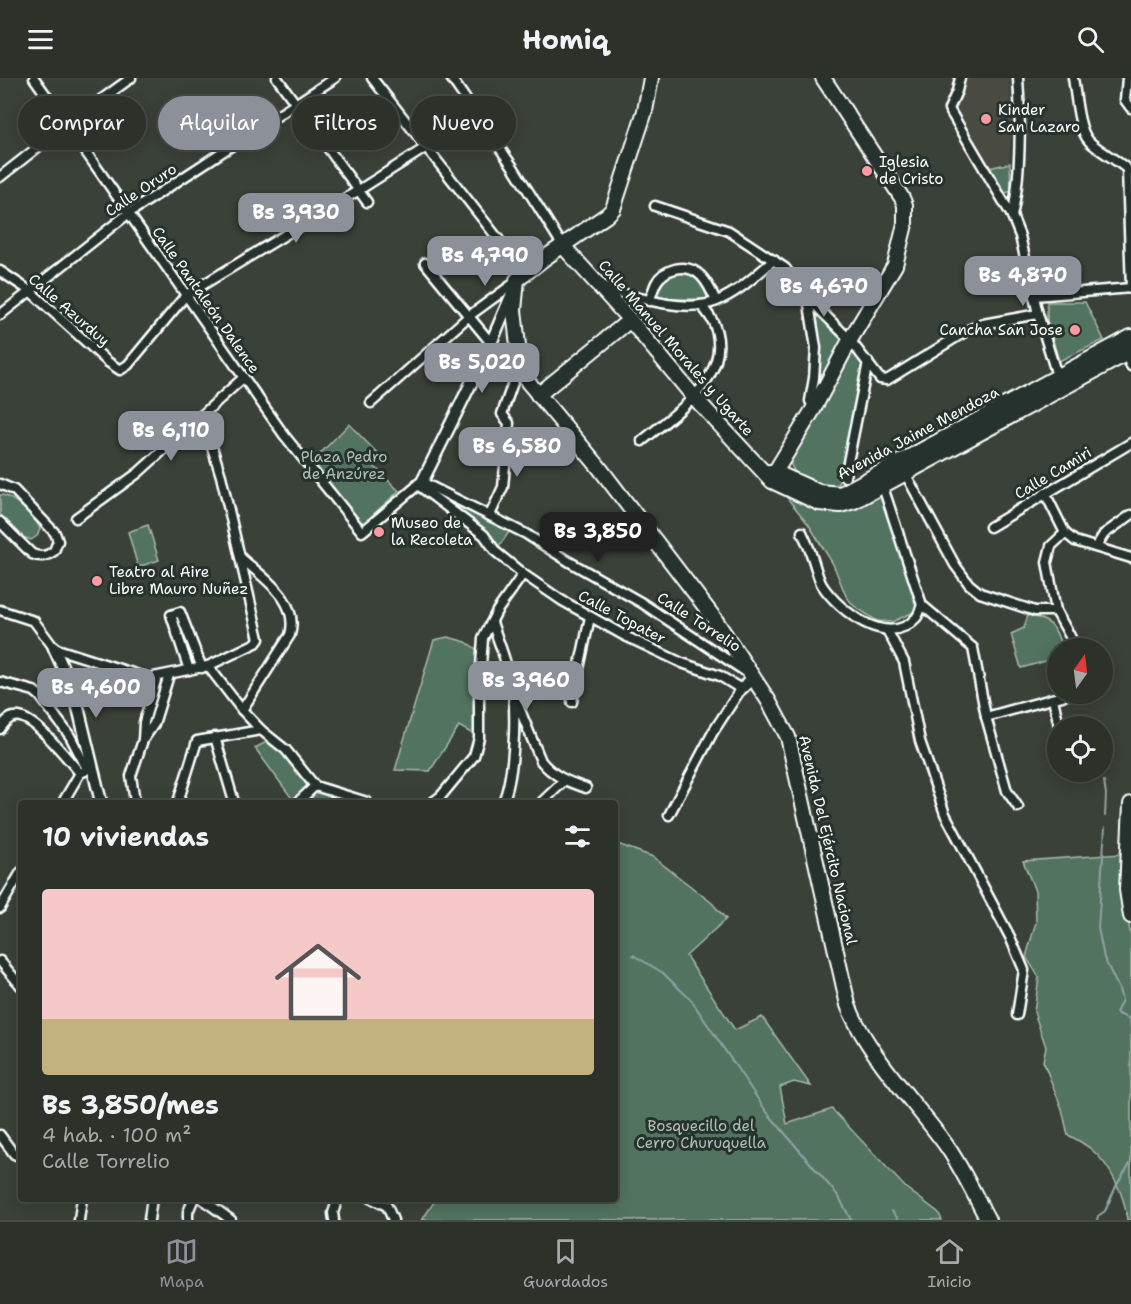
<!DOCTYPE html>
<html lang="es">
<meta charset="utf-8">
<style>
:root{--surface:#2c312a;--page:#343932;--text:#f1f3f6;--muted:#a6a9a8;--line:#484c47;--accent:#8c9099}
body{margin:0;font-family:"Shantell Sans",sans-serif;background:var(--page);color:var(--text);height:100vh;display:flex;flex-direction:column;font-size:22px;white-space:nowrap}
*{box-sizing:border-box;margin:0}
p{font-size:20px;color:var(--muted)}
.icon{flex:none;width:33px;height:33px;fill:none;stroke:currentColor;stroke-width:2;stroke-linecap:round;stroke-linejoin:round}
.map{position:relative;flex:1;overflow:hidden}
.sheet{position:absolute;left:18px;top:722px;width:600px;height:402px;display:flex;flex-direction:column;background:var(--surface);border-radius:6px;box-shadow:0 3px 15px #0003,0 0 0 2px var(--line)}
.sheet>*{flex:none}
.top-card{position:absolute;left:18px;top:18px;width:600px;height:54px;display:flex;gap:12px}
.needle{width:39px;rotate:14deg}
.fabs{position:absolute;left:1047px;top:560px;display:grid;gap:12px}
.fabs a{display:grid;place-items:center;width:66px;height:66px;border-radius:50%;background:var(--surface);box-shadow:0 3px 15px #0003,0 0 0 2px var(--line);font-size:30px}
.price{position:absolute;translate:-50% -51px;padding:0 14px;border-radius:12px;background:var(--accent);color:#fff;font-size:20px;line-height:39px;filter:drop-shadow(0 2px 3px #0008)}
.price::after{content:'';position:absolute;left:50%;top:36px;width:18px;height:14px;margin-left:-9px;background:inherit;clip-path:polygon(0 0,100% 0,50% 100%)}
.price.active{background:#222;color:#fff}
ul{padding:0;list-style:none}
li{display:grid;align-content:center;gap:12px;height:318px;padding:0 24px}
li+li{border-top:2px solid var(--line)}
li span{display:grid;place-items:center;height:186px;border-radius:6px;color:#555}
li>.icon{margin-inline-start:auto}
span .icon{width:108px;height:108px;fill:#fffc;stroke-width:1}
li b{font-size:26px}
h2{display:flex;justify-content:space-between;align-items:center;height:72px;padding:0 24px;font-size:26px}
.pill{padding:0 21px;border-radius:27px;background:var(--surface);box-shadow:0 3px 15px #0003,0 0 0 2px var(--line);font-size:21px;line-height:54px}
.pill.active{background:var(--accent);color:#fff}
header{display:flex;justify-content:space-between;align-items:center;height:78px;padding:0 24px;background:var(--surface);font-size:27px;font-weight:700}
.tabs{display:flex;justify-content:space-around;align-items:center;height:84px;border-top:2px solid var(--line);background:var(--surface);font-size:16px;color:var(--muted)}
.tabs a{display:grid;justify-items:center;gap:3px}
.tabs .active{color:var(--accent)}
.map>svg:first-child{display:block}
</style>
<header><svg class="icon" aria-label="menu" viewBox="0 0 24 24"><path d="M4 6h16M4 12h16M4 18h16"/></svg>Homiq<svg class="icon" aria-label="search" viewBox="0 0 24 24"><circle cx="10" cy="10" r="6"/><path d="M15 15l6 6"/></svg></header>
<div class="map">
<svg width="1131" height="1142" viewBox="0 0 1131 1142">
<rect width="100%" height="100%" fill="#3a4138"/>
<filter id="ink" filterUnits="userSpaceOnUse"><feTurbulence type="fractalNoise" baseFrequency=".0167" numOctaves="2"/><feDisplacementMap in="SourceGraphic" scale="12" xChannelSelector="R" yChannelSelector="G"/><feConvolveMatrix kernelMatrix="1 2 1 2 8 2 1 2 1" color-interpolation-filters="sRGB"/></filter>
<g filter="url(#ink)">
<path fill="#484b40" d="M967,0h42l3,47 -3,37 -21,5 -31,-55z"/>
<g fill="#51735e" stroke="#a8b9ae" stroke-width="1.5">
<path d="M1010,85l1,28 -5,2 -3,-2 -14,-23z"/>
<path d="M683,193c15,6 19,13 25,28h-35l-17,-4c6,-14 12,-20 27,-24z"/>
<path d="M1047,224h38l19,38 -45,21 -12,-41z"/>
<path d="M815,233l27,29 -27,50 6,-34 -8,-44z"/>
<path d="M852,274l3,1 7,7v6l-24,121c-17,0 -47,-7 -48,-28l58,-106z"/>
<path d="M349,346l31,32 -8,8 27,27 -34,31h-5l-36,-39 -14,-19z"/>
<path d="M780,411c42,25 54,35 98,6l4,3 36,108 -2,5 -24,11 -15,-1 -23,-15 -8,-10 -13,-32 -24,-39z"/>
<path d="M434,414l77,37 -13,19 -10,-15z"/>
<path d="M0,417c11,-1 36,23 40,34l-3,7 -6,4 -8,-3 -23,-23z"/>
<path d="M148,447l11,35 -21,7 -10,-35z"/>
<path d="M1028,537c24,6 27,10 34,33h-4l-1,10 -36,10 -10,-34 13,-6z"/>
<path d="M448,559l18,5 13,9 -4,55 1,30 -17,-10 -29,45 -35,-1 39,-130z"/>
<path d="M266,664l14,9 27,31 1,5 -15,13 -38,-52z"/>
<path d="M316,712l38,12 -49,-1z"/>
<path d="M615,765l38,14 59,46 14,16 -40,37 49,74 27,-13 49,69 -17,-4 -14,5 7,37 45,-15 74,79 32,24 4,8h-520l14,-21 179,-1z"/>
<path d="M1121,776l3,44 7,39v283h-4c-2,-24 -16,-54 -35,-70 -7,-6 -16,-11 -24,-15l-6,-26 -19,-48 3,-14 -12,-35 5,-35 -13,-20 10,-35 -1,-31 -12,-30z"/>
</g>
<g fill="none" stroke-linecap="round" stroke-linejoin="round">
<g stroke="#8ea3a6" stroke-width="2">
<path d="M1104,703l2,13 -1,22"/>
<path d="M1105,749l-7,101 6,30 15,31 3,11 -6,13 14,6 1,11"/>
<path d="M633,877l30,18 28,27 75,111 73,86 12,23"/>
<path d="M892,1133l7,9"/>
<path d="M1097,1142l1,-4 7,-5 12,-27 14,-22"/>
</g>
<defs>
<g id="minor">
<path d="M34,0l250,357 78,97 56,-47 66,50 12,17 27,22 38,26 64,36 57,27 38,13 21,13 -28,43 -44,83"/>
<path d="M277,0l90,124"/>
<path d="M372,0l153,195"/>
<path d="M451,0l62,89 50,79"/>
<path d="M960,0l-3,13 -8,18 63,107 8,20 18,78 20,65"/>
<path d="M1073,0c3,16 5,52 16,63 7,8 28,19 38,28l4,120"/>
<path d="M1127,0l-2,22 6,8"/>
<path d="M0,99l66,-52 65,-47"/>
<path d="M655,128l74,25 56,37 23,30 8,50 -2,30 -4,23 4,7"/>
<path d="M1012,138c9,-39 9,-98 6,-138"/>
<path d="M425,185l66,80"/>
<path d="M0,193l30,20 78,71 12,8 8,-5 58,-70 173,-105 118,-75"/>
<path d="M604,210c32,9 81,26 113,13 22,-9 39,-26 57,-41"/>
<path d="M1034,218l97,-8"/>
<path d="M808,220l42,42 30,39 7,1 81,-50 15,-6 55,-10"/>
<path d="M649,223c3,-6 4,-12 7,-18 4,-8 11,-12 19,-14 23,-6 33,14 41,32"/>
<path d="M0,237l129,-102 206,-135"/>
<path d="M1125,276l6,12"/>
<path d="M371,325l98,-87 48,-35"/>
<path d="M642,363c33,-28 93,-65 72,-117 -3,-7 -8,-13 -13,-19"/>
<path d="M905,395l50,92 14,19 11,9 55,18h21"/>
<path d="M845,399l23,-115"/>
<path d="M422,404l104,52 42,27 74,42 104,69"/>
<path d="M0,406l14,6 41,43 3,8 -4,10c-7,5 -13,7 -22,3l-32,-32"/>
<path d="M882,406l40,121 51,43 13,69 21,74 11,16"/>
<path d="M1045,415l20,40 10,8 56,17"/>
<path d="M490,437l13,-28 6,-64 -7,-9 17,-49"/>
<path d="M76,440l62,-45 105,-95"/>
<path d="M990,449l141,-84"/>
<path d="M802,454c3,7 7,15 9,22 4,10 6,22 11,31 17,26 66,64 94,33 3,-3 4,-9 6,-13"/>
<path d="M1065,455l-14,13 -4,16 9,49 15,27 3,10"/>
<path d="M1096,469l8,-13 27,-19"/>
<path d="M240,479c23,21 60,43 50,78l-48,75"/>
<path d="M0,532l34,11 20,27 94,30 60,-12 48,-23 3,-4 -38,-163 -19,-61"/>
<path d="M492,544c7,22 18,47 21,71 3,29 1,83 -10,109"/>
<path d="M887,552l17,32 16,79 25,73 65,123 14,33 -7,45"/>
<path d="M208,588l34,44 19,20 25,20 29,36 52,16"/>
<path d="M189,592l-18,-55 9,-3 22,56"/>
<path d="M0,604l34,9 6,5 30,40 17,33"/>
<path d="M515,620l26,63c12,15 27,21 45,27"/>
<path d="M1053,621l6,27"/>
<path d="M572,624l18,-85"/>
<path d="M986,639l87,-24"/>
<path d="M0,651c4,-5 7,-11 14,-12 18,-5 54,43 66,56"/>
<path d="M215,659l19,65"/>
<path d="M143,662l11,-16 15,-49"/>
<path d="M63,724l17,-29 5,-2"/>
<path d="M135,724l-4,-26 12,-36 1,-18 13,-45"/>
<path d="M178,724l19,-61 64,-11"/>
<path d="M298,724l17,-16"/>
<path d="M433,724l8,-6 33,-40 5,-18v-45l4,-55 14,-27 26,-37"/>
<path d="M542,724l22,-21"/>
<path d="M0,830l21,-36"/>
<path d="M0,883l21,25"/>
<path d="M0,1057l14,19 7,3"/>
<path d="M201,1120l30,22"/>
<path d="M370,1120l17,8 6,14"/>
<path d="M79,1142l3,-22"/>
<path d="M149,1142l3,-22"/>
<path d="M188,1142v-8l6,-14"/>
<path d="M334,1142l-1,-7 5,-15"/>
</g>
<g id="tertiary">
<path d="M418,407l4,-3 69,-139 23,-54"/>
<path d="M54,570l21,47 26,107"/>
<path d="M741,611l13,-12"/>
</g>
<g id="primary">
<path d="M651,0l-6,33 -32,98 -6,6 -61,42 -29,23 -3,30 6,54 8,18 70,84 116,152 54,82 20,37 60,268c19,50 69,99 100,143 15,22 27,48 40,72"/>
<path d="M563,168l67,74 64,77 78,84 47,22 21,2 14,-4 277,-150"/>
<path d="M538,317l92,-75"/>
<path d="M769,394h6l44,20 22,2 290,-157"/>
<path d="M775,394l39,-64 36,-68 45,-75 10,-41v-19l-3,-7 -79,-120"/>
</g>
<path id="trunk" d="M1131,726l-4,86 4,26"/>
</defs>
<use href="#minor" stroke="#fff" stroke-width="13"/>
<use href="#tertiary" stroke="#fff" stroke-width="15"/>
<use href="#primary" stroke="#fff" stroke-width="18"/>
<use href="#trunk" stroke="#fff" stroke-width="18"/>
<use href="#minor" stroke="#26332d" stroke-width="8"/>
<use href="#tertiary" stroke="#26332d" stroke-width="10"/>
<use href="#primary" stroke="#26332d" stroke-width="14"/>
<use href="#trunk" stroke="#26332d" stroke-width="14"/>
</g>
</g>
<g fill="#ff9aa2" stroke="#26332d" stroke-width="2">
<circle cx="986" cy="41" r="6"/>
<circle cx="867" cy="93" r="6"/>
<circle cx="1075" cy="252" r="6"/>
<circle cx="379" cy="454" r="6"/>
<circle cx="97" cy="503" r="6"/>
</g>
<g text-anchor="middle" stroke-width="6" stroke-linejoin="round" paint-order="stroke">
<g font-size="15" fill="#fff" stroke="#26332d" text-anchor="start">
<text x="998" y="37">Kinder<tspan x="998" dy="17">San Lazaro</tspan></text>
<text x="879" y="89">Iglesia<tspan x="879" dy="17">de Cristo</tspan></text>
<text x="1063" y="257" text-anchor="end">Cancha San Jose</text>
<text x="391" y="450">Museo de<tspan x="391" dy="17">la Recoleta</tspan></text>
<text x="109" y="499">Teatro al Aire<tspan x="109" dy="17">Libre Mauro Nuñez</tspan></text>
</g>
<g font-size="15" fill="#fff" stroke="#26332d">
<text transform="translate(141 112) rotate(-34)" y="5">Calle Oruro</text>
<text transform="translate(206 222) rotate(55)" y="5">Calle Pantaleón Dalence</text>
<text transform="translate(69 232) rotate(41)" y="5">Calle Azurduy</text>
<text transform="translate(676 270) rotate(49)" y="5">Calle Manuel Morales y Ugarte</text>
<text transform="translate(918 355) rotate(-28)" y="5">Avenida Jaime Mendoza</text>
<text transform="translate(1053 395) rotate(-31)" y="5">Calle Camiri</text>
<text transform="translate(622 539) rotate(28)" y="5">Calle Topater</text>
<text transform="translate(699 544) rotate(33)" y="5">Calle Torrelio</text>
<text transform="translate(828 762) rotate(77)" y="5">Avenida Del Ejército Nacional</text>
</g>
<g font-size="15" fill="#b1c0b7" stroke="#26332d">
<text x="344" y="384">Plaza Pedro<tspan x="344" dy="17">de Anzúrez</tspan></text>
<text x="701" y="1053">Bosquecillo del<tspan x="701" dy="17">Cerro Churuquella</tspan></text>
</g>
</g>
</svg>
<div class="fabs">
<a><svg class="needle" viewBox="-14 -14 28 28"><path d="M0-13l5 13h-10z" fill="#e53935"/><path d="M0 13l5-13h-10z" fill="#a6a9a8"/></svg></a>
<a><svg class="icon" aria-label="locate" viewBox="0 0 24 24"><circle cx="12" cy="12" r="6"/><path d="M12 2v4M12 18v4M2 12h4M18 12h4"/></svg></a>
</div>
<b class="price" style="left:296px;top:166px">Bs 3,930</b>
<b class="price" style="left:485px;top:209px">Bs 4,790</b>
<b class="price" style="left:1023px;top:229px">Bs 4,870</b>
<b class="price" style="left:824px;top:240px">Bs 4,670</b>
<b class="price" style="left:482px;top:316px">Bs 5,020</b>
<b class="price" style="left:171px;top:384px">Bs 6,110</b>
<b class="price" style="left:517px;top:400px">Bs 6,580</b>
<b class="price active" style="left:598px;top:485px">Bs 3,850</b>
<b class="price" style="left:526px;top:634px">Bs 3,960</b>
<b class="price" style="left:96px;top:641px">Bs 4,600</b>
<div class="top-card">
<a class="pill">Comprar</a>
<a class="pill active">Alquilar</a>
<a class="pill">Filtros</a>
<a class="pill">Nuevo</a>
</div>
<section class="sheet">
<h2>10 viviendas<svg class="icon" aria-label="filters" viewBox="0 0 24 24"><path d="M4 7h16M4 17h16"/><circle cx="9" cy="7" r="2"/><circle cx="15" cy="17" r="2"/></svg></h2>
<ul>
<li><span style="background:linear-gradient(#f6c9c9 70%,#c2b280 0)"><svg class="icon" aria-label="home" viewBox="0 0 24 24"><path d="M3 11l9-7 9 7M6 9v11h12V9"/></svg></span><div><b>Bs 3,850/mes</b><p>4 hab. · 100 m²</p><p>Calle Torrelio</p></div></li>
</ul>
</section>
</div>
<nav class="tabs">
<a class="active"><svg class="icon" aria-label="map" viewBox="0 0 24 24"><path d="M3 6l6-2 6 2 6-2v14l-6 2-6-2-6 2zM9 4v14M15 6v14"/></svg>Mapa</a>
<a><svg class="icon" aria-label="saved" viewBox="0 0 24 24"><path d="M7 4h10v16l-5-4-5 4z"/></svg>Guardados</a>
<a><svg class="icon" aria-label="home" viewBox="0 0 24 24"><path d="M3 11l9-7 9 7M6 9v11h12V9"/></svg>Inicio</a>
</nav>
